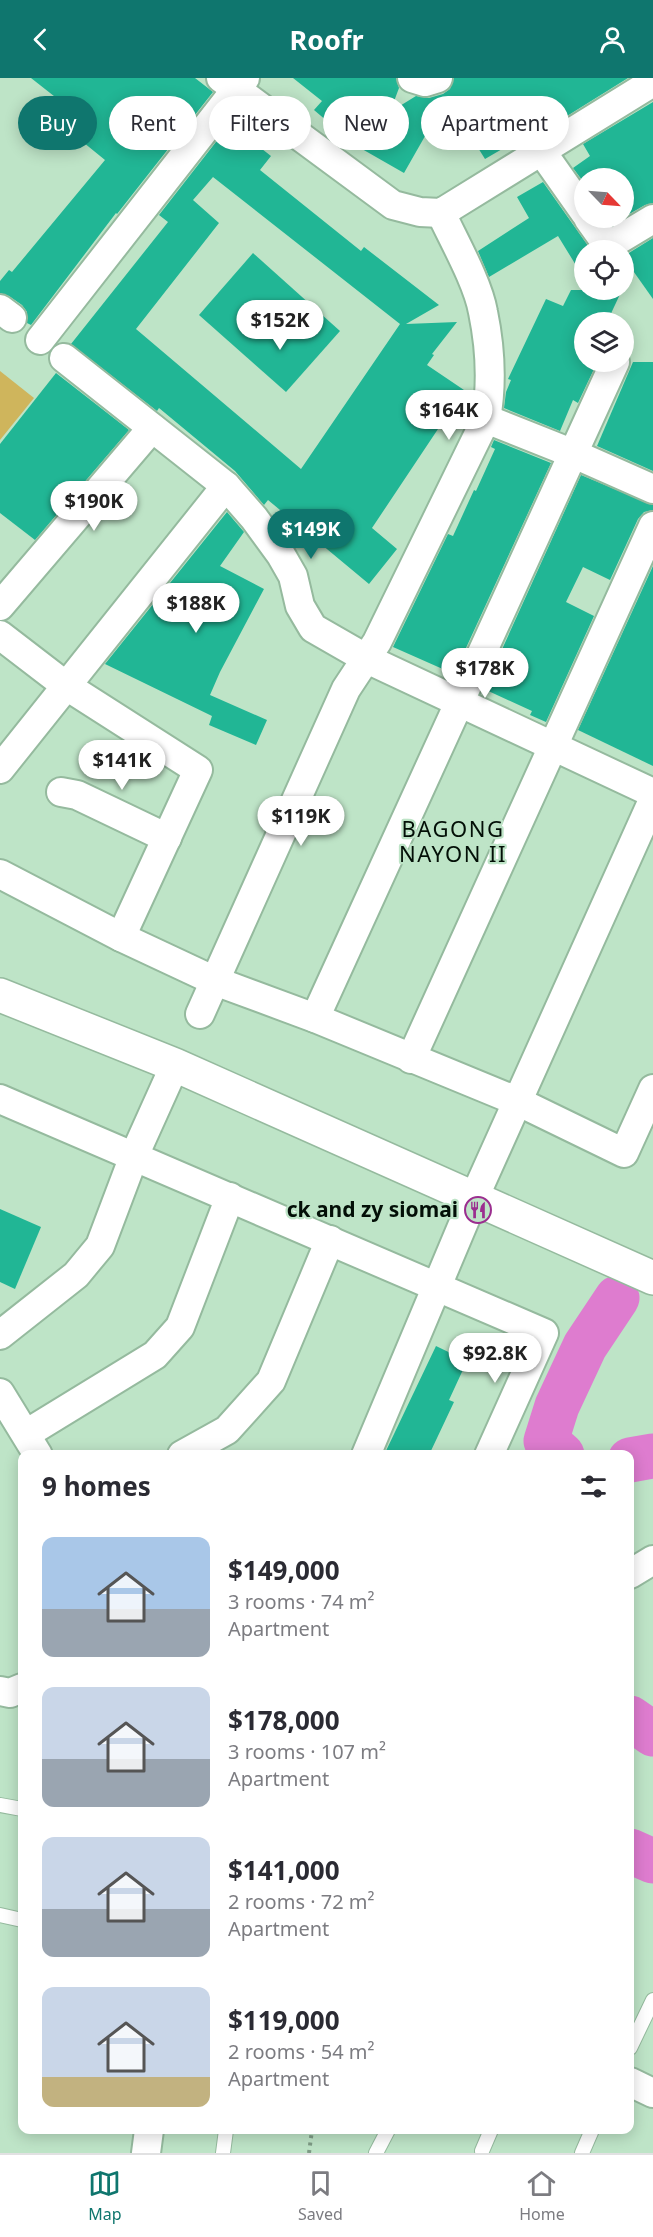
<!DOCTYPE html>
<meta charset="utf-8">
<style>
:root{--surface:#fff;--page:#f7f7f7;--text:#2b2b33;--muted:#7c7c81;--line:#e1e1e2;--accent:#0f766e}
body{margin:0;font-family:"Noto Sans",sans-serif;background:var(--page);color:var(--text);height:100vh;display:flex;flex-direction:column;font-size:22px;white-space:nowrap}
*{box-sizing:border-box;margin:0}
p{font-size:20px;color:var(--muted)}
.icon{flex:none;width:33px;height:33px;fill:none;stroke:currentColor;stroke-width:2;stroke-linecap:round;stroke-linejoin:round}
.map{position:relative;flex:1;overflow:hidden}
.panel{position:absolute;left:18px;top:1372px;width:616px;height:684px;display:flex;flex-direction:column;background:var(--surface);border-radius:12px;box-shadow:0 3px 15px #0003}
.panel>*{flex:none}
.top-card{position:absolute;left:18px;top:18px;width:618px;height:54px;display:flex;gap:12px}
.needle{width:39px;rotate:115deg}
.buttons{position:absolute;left:574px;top:90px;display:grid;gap:12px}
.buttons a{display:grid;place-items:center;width:60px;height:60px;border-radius:50%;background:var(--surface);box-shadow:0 3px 15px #0003;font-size:30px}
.price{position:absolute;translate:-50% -51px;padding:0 14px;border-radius:21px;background:#fff;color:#222;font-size:20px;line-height:39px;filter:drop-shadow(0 2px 3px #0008)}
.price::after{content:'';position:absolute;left:50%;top:36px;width:18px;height:14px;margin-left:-9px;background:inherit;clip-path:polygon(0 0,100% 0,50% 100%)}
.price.on{background:var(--accent);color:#fff}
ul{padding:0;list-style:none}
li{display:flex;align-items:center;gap:18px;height:150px;padding:0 24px}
li span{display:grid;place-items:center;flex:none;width:168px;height:120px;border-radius:12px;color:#555}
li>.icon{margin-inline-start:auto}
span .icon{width:72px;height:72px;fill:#fffc;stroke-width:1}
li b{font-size:26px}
h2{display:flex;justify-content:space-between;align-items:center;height:72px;padding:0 24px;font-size:26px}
.tag{padding:0 21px;border-radius:27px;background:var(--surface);box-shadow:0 3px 15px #0003;font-size:21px;line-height:54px}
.tag.on{background:var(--accent);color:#fff}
header{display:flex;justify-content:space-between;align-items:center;height:78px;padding:0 24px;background:var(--accent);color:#fff;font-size:27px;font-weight:700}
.tab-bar{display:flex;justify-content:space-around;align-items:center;height:84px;border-top:2px solid var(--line);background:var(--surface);font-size:16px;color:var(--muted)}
.tab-bar a{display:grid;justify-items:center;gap:3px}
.tab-bar .on{color:var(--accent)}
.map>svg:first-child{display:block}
</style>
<header><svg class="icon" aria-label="back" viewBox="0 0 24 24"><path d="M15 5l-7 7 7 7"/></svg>Roofr<svg class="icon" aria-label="person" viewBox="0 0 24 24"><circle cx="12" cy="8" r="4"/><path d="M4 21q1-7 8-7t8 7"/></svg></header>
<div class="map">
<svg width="653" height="2075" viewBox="0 0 653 2075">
<rect width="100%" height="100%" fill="#bee4c7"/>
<path fill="#cfb55c" d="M0,293l34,27 -34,42z"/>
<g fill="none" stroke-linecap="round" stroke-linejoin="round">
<g stroke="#de7ccf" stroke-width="45">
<path d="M562,1377l-16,-14 11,-35 28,-60 32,-48"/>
<path d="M630,1382l23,-4"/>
<path d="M630,1640l23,16"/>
<path d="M630,1773l23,10"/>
</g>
</g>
<g fill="#21b695" fill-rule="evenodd">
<path d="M31,0h164l18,14 -96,122 -1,-1 -85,112 -4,-2v-11l-5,-7 -13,-9 -9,-3v-12l9,-11 3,2 93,-112 -43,-35 11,-14z"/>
<path d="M293,0h103l3,10 -9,24 26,-16 13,2 14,-4 7,-5 4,-11h174l-61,38 -1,-2 -56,33 -1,-2 -24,14 -25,-40 -3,2 -12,-20 -41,72 -49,-28 -3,4 -21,-18 3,-4 -20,-17 8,-9z"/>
<path d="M653,24v101l-8,2 -21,12v-39h-39v6l-12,-16 17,-12 -7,-12z"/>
<path d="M230,46l41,32 -11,14 101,81 3,-4 75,58 -33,19 51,-2 -25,32 2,1 -7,10 37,25 -92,138 25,21 -28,35 -101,-84 -4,5 -29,-34 -76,-63 -2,3 -86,-67 97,-122 -9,-7zM213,99l187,147 -99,145 -165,-140 83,-106 -26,-23z"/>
<path d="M543,104l48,68h-6v30l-27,-44 -69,41 -11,-26 51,-33 -12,-21z"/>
<path d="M653,160v61l-29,-41v-2z"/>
<path d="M253,175l87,78 -54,61 -87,-77z"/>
<path d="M571,212h51l-15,32h-22v42l9,5 -16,34 -5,-3 -13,31 -56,-23 2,-16 5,-12 -3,-1 38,-80 17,7z"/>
<path d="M633,284h20v109l-56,-25z"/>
<path d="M56,295l73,57 -94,110 -35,-27v-69z"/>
<path d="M494,362l57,23 -97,211 -61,-27 55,-113 5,2 21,-46 2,1 19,-42 -4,-2z"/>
<path d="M581,397l72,30v5l-9,2 -6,7 -28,61 -27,-13 -17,35 28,14 -48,106 -16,-7 2,-4 -48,-22z"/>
<path d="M227,434l17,20 -24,34 44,23 -44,83 -10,23 57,25 -11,25 -47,-20 3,-9 -107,-52z"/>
<path d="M653,488v200l-75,-36z"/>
<path d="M0,1131l41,18 -26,62 -15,-7z"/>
<path d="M436,1268l31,15 -18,39 5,2 -25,53h-45z"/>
</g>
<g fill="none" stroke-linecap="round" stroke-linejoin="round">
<defs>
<g id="lane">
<path d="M0,1727l22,4"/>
<path d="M0,1837l22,5"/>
<path d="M630,1970l23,-48"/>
<path d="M482,2073l9,-21"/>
<path d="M223,2075l3,-23"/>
<path d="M376,2075l12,-23"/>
<path d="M582,2075l10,-23"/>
</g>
<g id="street">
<path d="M221,0l172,127 27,7 21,1 212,-131"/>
<path d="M412,0l13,4 13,-4"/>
<path d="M542,74l43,61"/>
<path d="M588,140l20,28 45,-27"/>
<path d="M0,231l12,9"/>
<path d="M40,262l205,-262"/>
<path d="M64,280l162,128 28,32 27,37 12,21 7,30 13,22 54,31 286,134"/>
<path d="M486,341l88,35 79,35"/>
<path d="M0,528l152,-178"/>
<path d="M0,557l65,50 133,85 -77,167"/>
<path d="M0,691l226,-283"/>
<path d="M61,714l16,3 90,43"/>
<path d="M0,796l121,63 94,44 100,37 204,84 105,51 29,-64"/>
<path d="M200,936l146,-325 31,-47 109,-223c6,-34 4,-73 -3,-107 -5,-29 -29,-71 -42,-99"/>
<path d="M315,940l300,-656"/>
<path d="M411,981l242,-533"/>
<path d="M0,1021l544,234 -55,122"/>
<path d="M0,1257l76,-60 24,-29 34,-90 41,-91"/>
<path d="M0,1315l38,62"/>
<path d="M26,1356l129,-79 25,-28 50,-130"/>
<path d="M182,1377l45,-25 44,-49 59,-141"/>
<path d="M366,1377l108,-257 179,-398"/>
<path d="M630,1496l23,-14"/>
<path d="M0,1613l10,2 12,-5"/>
<path d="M630,2004l23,11"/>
<path d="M146,2075l3,-23"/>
</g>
<path id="secondary" d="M0,917l175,70 478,213"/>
</defs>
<use href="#lane" stroke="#95ba9e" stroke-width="16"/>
<use href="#street" stroke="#95ba9e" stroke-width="32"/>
<use href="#secondary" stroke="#95ba9e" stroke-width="36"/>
<path stroke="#7e9b85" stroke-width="4" stroke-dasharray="3 4.5" stroke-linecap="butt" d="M309,2075l3,-23"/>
<use href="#lane" stroke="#fff" stroke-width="14"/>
<use href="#street" stroke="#fff" stroke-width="28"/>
<use href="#secondary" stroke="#fff" stroke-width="33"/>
</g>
<defs>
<symbol id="restaurant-ring" viewBox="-11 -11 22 22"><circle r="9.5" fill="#bee4c7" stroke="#9b2e8f" stroke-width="1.5"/><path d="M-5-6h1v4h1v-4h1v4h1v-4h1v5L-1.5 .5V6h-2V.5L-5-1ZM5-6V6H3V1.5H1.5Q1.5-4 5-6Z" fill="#9b2e8f"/></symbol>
</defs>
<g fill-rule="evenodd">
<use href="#restaurant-ring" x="463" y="1117" width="30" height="30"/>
</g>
<g text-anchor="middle" stroke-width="4.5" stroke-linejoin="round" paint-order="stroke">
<g font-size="21" font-weight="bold" fill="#030f07" stroke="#bee4c7" text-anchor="end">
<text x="458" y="1139">ck and zy siomai</text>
</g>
<g font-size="22" letter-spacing="1.5" fill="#030f07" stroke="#bee4c7">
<text x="453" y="759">BAGONG<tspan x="453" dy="25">NAYON II</tspan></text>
</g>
</g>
</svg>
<div class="buttons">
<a><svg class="needle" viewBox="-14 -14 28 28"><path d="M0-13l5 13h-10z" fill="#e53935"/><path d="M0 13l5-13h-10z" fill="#7c7c81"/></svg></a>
<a><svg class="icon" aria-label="locate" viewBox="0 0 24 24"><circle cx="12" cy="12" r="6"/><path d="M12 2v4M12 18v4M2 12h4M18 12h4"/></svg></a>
<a><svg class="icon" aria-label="layers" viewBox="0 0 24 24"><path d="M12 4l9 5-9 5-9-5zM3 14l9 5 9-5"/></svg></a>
</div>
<b class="price" style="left:280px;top:273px">$152K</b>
<b class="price" style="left:449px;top:363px">$164K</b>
<b class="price" style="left:94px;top:454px">$190K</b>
<b class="price on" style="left:311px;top:482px">$149K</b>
<b class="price" style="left:196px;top:556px">$188K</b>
<b class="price" style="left:485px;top:621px">$178K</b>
<b class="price" style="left:122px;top:713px">$141K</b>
<b class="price" style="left:301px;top:769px">$119K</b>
<b class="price" style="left:495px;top:1306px">$92.8K</b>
<div class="top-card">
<a class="tag on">Buy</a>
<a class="tag">Rent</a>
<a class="tag">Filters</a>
<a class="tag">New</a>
<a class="tag">Apartment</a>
</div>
<section class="panel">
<h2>9 homes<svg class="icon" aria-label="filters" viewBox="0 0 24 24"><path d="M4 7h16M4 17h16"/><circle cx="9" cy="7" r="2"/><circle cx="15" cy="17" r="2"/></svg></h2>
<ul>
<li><span style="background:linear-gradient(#a9c7e8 60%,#9aa5b1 0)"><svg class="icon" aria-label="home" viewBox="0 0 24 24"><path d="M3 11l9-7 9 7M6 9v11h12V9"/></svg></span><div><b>$149,000</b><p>3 rooms · 74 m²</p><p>Apartment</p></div></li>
<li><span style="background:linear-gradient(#c9d6e8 60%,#9aa5b1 0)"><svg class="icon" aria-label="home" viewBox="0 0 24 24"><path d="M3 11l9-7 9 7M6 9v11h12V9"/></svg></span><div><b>$178,000</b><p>3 rooms · 107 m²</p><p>Apartment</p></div></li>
<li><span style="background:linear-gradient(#c9d6e8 60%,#9aa5b1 0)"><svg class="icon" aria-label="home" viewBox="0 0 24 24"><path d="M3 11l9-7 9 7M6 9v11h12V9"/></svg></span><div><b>$141,000</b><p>2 rooms · 72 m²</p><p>Apartment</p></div></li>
<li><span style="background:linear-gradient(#c9d6e8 75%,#c2b280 0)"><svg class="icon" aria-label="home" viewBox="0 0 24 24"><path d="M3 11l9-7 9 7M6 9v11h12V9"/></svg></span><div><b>$119,000</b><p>2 rooms · 54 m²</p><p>Apartment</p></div></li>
</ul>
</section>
</div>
<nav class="tab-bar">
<a class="on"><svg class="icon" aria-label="map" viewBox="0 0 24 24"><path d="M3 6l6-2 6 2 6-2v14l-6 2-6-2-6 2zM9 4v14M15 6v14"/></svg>Map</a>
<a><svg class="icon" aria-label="saved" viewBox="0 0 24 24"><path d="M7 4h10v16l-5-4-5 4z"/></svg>Saved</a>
<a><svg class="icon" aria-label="home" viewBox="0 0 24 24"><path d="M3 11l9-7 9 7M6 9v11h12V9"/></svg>Home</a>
</nav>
